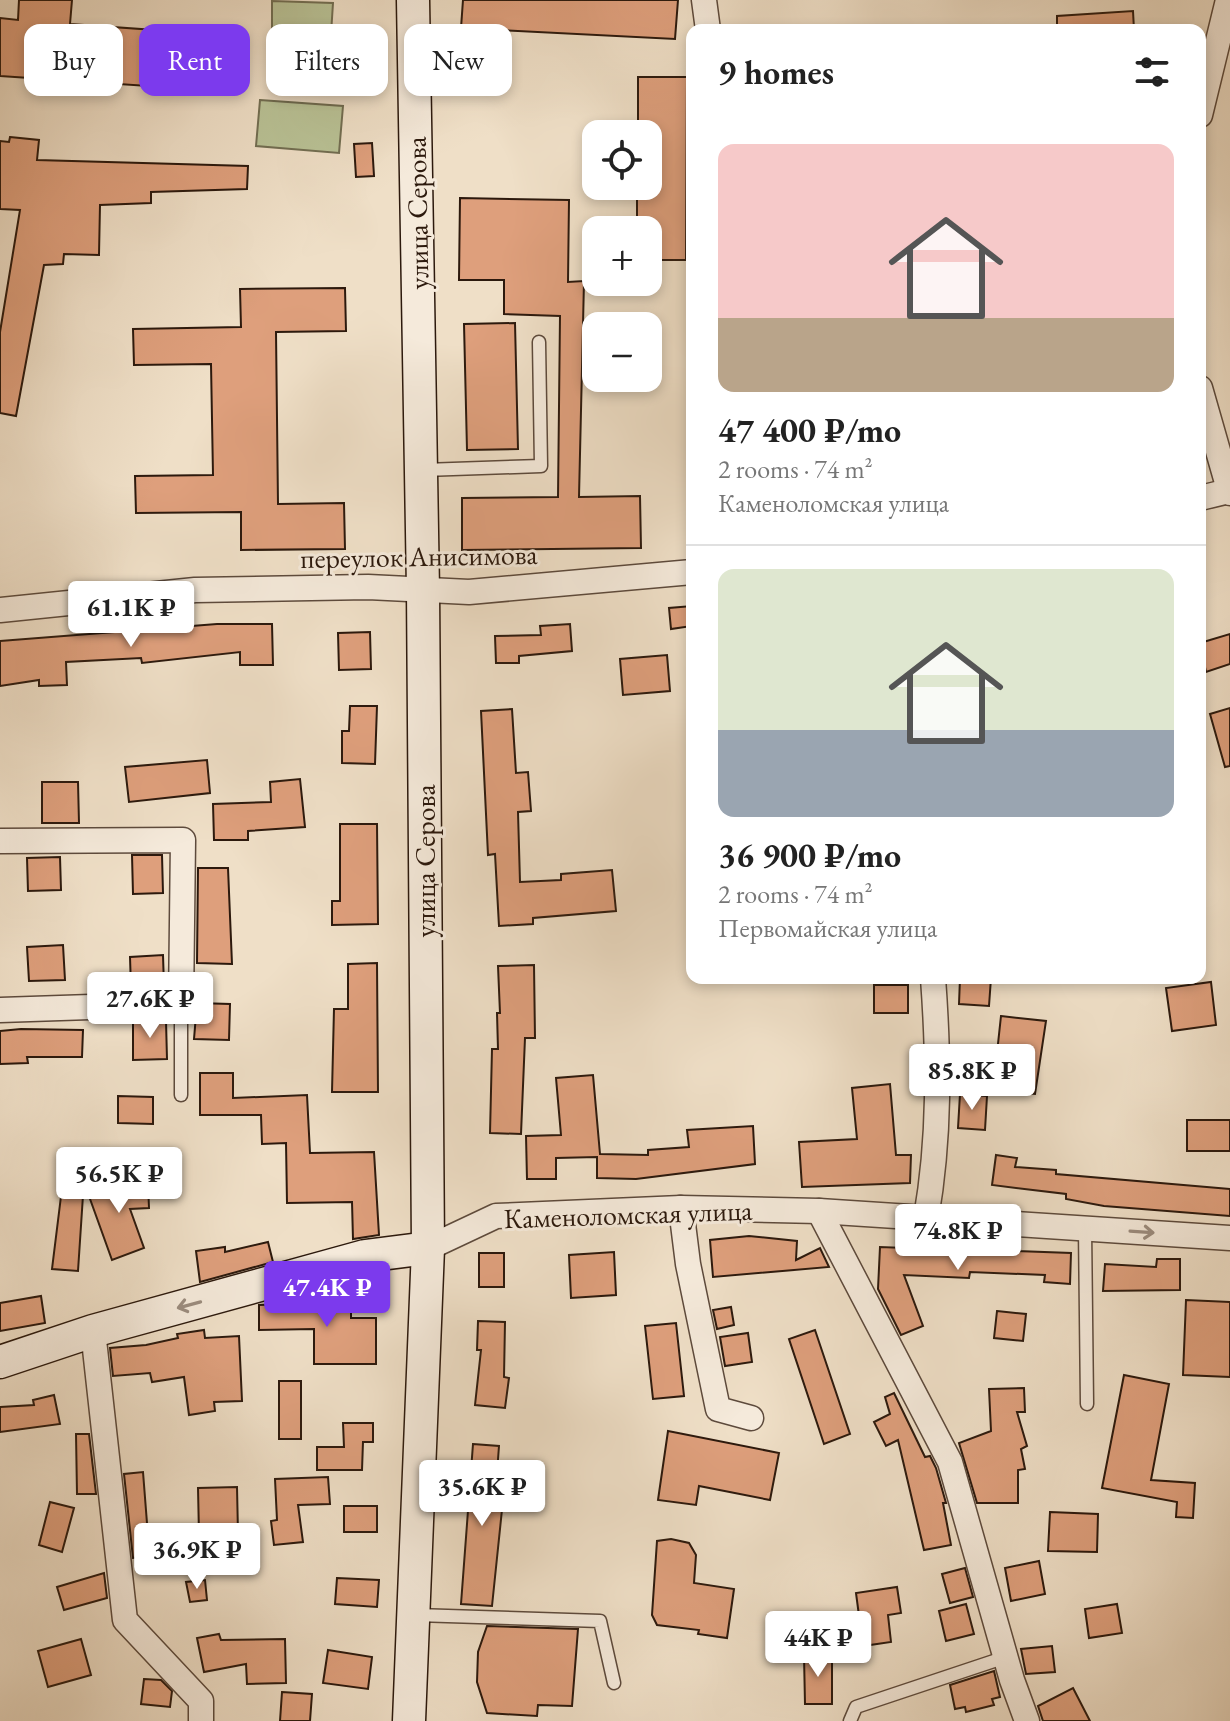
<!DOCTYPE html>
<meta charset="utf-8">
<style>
:root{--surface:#fff;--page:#f2f2f2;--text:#222;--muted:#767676;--line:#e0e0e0;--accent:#7c3aed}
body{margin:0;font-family:"EB Garamond",serif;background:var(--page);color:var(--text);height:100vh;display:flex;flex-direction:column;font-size:30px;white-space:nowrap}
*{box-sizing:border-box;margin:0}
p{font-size:26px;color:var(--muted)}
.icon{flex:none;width:44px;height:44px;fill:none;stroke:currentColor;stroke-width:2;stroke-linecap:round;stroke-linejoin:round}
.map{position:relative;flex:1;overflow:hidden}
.panel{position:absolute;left:686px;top:24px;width:520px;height:960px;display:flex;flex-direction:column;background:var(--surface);border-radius:16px;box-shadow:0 4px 12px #0003}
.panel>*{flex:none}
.guide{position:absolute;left:24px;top:24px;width:542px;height:72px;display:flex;gap:16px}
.controls{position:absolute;left:582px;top:120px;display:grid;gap:16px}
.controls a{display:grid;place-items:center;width:80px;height:80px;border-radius:16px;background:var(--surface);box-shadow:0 4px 12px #0003;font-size:40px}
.price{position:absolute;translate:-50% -68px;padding:0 18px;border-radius:8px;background:#fff;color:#222;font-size:26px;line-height:52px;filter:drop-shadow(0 2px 4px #0008)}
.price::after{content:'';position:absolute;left:50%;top:48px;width:24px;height:18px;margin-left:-12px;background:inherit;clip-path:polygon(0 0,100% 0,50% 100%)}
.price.current{background:var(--accent);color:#fff}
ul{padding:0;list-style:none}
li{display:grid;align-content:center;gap:16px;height:424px;padding:0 32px}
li+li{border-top:2px solid var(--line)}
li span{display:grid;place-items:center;height:248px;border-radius:16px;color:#555}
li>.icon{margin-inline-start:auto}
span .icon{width:144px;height:144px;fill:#fffc;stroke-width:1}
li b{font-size:34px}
h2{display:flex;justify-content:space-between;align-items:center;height:96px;padding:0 32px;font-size:34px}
.chip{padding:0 28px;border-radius:16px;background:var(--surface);box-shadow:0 4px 12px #0003;font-size:28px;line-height:72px}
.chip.current{background:var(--accent);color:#fff}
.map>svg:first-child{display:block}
</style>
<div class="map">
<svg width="1230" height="1721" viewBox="0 0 1230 1721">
<rect width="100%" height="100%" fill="#efdfc7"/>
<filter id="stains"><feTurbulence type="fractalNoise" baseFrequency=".0025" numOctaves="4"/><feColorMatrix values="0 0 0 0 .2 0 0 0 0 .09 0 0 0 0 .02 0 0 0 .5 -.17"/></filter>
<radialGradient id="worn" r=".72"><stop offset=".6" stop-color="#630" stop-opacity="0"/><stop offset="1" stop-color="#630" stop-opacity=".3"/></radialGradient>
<g fill="#b9c296" stroke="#726e52" stroke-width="2">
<path d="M272,1l61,2 -2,31 -59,-2z"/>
<path d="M271,50l60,2 -1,31 -60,-2z"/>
<path d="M260,100l83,6 -4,47 -83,-7z"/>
</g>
<g fill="#de9f7c" stroke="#2c190d" stroke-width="2">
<path d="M19,0h53l-2,24 156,11 -4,56 -222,-15v-58l18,2z"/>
<path d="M463,0h215l-3,39 -214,-11z"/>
<path d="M1133,11l1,19h-77v-14z"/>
<path d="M638,77h49l-1,183h-38v-30h-11v-44h11v-52h-10z"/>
<path d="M10,137l29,3 -2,20 211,6 -1,23 -96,3v11l-51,2 -1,50 -35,-1 -1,10 -19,1 -28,151 -16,-3v-81l20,-122 -20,-1v-68l9,1z"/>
<path d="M372,143l2,33 -18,1 -2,-33z"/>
<path d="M460,198l109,2 -1,82 16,-1 -5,216 61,-1 1,52 -179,2v-52l96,-1 2,-181 -56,-2v-34h-45z"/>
<path d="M345,288l1,43 -70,1 2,172 66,-1 1,46 -104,1v-38l-105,1 -1,-37 78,-1 -2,-111 -77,1 -1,-36 108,-2 -1,-38z"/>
<path d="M515,323l3,126 -51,1 -3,-126z"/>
<path d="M692,606v20l-21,3 -2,-21z"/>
<path d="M217,624h55l1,41h-33v-13l-98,11 -1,-5 -75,4 1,23 -28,1v-6l-39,6v-45z"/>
<path d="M570,624l2,27 -53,5v7h-23l-1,-27 46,-1 -1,-9z"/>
<path d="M370,632l1,37 -32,1 -1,-37z"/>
<path d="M1230,634v30l-24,8 -6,-29z"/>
<path d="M667,655l3,36 -47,4 -3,-36z"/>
<path d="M350,706h27l-2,58 -33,-1v-32h7z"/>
<path d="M1230,708v58l-5,1 -15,-53z"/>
<path d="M512,709l4,64 12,-1 3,39 -13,1 2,70 41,-2v-6l51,-4 4,41 -83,7v6l-34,2 -4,-72 -7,1 -7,-144z"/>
<path d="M207,760l3,33 -81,9 -4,-35z"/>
<path d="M300,779l5,48 -57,4v9h-34l-1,-36 58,-2 -1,-20z"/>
<path d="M42,782h36l1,41h-37z"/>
<path d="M340,824h37l1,100 -46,1v-24h8z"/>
<path d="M132,855h30l1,38 -30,1z"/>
<path d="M60,857l1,33 -33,1 -1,-33z"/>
<path d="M198,868h30l4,96 -35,-1z"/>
<path d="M63,945l2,35 -36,1 -2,-34z"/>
<path d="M163,955l1,32 -33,1 -1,-31z"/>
<path d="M377,963l1,129h-46l2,-83h14v-45z"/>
<path d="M534,965l1,73h-10l-4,96 -31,-1 2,-84h6l-1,-36h3l-2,-47z"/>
<path d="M960,978h31l-2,28 -30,-2z"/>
<path d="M1211,982l5,43 -44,6 -6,-43z"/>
<rect x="874" y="985" width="34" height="28"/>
<path d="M197,1003l33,1 -1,36 -35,-1z"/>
<path d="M1001,1016l45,5 -11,73 -42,-4z"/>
<path d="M133,1021h33l1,38 -34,1z"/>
<path d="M21,1029l62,1 -1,27h-55l1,6 -28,1v-33z"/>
<path d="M200,1073h33v25l74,-3 3,58 64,-1 5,83 -26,4 -1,-37 -65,1 -1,-60 -24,1 -1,-29h-61z"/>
<path d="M593,1075l7,79 48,1v-5l41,-3 -2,-17 66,-4 2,38 -119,15 -39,-1v-21l-41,1v21h-29l-1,-43 35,-1 -5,-57z"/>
<path d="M890,1084l6,71h15l-1,28 -108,4 -3,-45 58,-3 -5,-51z"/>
<path d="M960,1094l27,2 -2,34 -27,-2z"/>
<path d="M118,1096l35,1v27l-35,-1z"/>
<rect x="1187" y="1120" width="43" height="31"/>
<path d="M996,1155l21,3 -2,9 41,3v4l174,15v27l-126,-10 -38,-7v-5l-74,-9z"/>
<path d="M65,1164l20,1 -7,106 -26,-2z"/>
<path d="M148,1183l1,25 -19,1 14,39 -32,12 -27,-75z"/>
<path d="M749,1236l48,5 -1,19 24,-12 9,19 -116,10 -3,-37z"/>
<path d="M268,1242l5,20 -73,20 -4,-31 29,-4v5z"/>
<path d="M985,1243l33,1 -1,7 54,2 -1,31 -26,-2 1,-7 -75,-3 -1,6 -65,-3 19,51 -22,9 -23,-46 2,-42 105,4z"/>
<path d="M614,1252l2,43 -45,3 -2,-43z"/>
<rect x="479" y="1253" width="25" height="34"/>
<path d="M1157,1259h23v31l-77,1 2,-27 51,3z"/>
<path d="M41,1296l4,27 -45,8v-28z"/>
<path d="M314,1297h37v21h25v46h-62v-35l-55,1v-25l55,-2z"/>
<path d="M1186,1300l44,2v75l-47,-2z"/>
<path d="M731,1307l3,18 -17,4 -4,-19z"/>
<path d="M997,1311l29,3 -3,27 -29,-3z"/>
<path d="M478,1321l27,1 -1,55 5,1 -4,30 -30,-3 6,-55h-4z"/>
<path d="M676,1323l8,73 -31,3 -8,-73z"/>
<path d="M204,1330l1,8 34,-2 3,65 -28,1 1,9 -26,4 -5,-38 -32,5 -2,-9 -37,3 -3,-28 36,-3 32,-7 -1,-4z"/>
<path d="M815,1330l35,104 -26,10 -35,-105z"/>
<path d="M748,1333l4,29 -27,4 -5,-29z"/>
<path d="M1124,1375l45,9 -18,96 44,3 -2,35 -17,-1 1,-15 -75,-14z"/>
<rect x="279" y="1381" width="22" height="58"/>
<path d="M1024,1388l1,24h-8l10,34 -6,3 4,20 -7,1v33h-41l-18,-60 32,-12 -2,-42z"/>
<path d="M894,1393l31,64 5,-1 6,12 10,35h-3l8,42 -27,5 -26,-110 -12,6 -12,-24 16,-8 -5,-17z"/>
<path d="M54,1395l6,29 -60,8v-25l34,-2 -1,-5z"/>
<path d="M343,1423h30v19h-10l-1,28h-45v-23h27z"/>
<path d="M668,1431l111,22 -9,47 -71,-14 -3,19 -38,-5z"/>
<path d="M76,1434h13l7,60h-19z"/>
<path d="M473,1444l26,2 -4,54h8l-11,106 -31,-2z"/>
<path d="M143,1472l5,64 4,-1 2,21 -21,2 -9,-84z"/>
<path d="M328,1477l2,27 -32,1 5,37 -29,3 -3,-24 6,-1 -2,-41z"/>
<path d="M237,1487l1,47 -39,1 -1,-47z"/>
<path d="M50,1502l24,6 -12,44 -23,-7z"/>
<rect x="344" y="1506" width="33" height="26"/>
<path d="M1050,1512l48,2 -1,38 -49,-1z"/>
<path d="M671,1539l18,4 7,12 -2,28 40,6 -7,49 -29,-4 1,-4 -42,-5 -5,-10 5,-74z"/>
<path d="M1039,1561l6,33 -34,7 -6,-33z"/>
<path d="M965,1568l8,29 -23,6 -8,-29z"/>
<path d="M104,1573l3,25 -43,12 -7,-23z"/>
<path d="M337,1578l42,2 -2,27 -42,-3z"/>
<path d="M205,1580l2,20 -17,2 -4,-20z"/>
<path d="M897,1587l4,26 -13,2 3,27 -28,4 -7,-53z"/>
<path d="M966,1604l8,30 -28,7 -7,-30z"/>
<path d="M1117,1604l5,29 -33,5 -4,-29z"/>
<path d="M487,1626l91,3 -6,77 -34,-1 -1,11 -50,-3 -10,-31 1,-30z"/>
<path d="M219,1634l2,6 64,-1 1,44 -39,1 -1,-20 -42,8 -7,-34z"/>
<path d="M81,1639l10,36 -43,12 -10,-36z"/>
<path d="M1052,1646l3,26 -29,2 -5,-25z"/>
<path d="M328,1650l44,7 -4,32 -45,-6z"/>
<path d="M804,1655h28v49h-27z"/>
<path d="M994,1671l6,26 -8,2 2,6 -28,7 -1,-5 -10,2 -5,-24z"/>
<path d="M144,1679l17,1 11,11 -2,16 -29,-3z"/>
<path d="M1073,1688l17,33h-47l-5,-15z"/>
<path d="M282,1692l30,2 -2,27h-30z"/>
</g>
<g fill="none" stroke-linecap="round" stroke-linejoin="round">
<defs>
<g id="lane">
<path d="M424,470l117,-4 -2,-124"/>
<path d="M181,1004v91"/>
<path d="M1085,1228l2,176"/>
<path d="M416,1615l184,6 14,62"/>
<path d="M850,1721l6,-14 150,-50"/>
</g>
<g id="street">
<path d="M704,0l4,30"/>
<path d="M1200,115l28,-115"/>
<path d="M1200,388l30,105"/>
<path d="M1200,498l29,-7"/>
<path d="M0,610l195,-20 173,-3 101,5 223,-20"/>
<path d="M0,841l183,-1 -2,164 -181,6"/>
<path d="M681,1208l7,56 30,145 33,9"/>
<path d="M819,1211l131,251 62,218 15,41"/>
<path d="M926,1218c14,-80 13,-159 7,-240"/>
<path d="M428,1248l68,-32 185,-8 138,3 411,27"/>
<path d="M93,1331l32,289 76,81v20"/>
</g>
<g id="secondary">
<path d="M0,1362l93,-31 272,-75 63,-8"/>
<path d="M409,1721l19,-473 -5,-658 -10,-590"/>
</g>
</defs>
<use href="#lane" stroke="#5d4a3c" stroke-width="15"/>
<use href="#street" stroke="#5d4a3c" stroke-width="27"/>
<use href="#secondary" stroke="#2c190d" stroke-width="35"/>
<use href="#lane" stroke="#f5eadb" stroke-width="12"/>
<use href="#street" stroke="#f5eadb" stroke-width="24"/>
<use href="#secondary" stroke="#f5eadb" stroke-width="32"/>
</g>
<defs><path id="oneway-shaft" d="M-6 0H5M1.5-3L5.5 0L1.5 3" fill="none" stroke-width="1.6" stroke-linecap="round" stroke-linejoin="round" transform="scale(2)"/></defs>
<g stroke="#9b8c7e">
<use href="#oneway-shaft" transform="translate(1142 1232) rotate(4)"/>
<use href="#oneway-shaft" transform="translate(189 1305) rotate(165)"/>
</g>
<g text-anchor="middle" stroke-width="6" stroke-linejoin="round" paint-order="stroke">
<g font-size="28" fill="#2c190d" stroke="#f5eadb">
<text transform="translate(417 213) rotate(-91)" y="10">улица Серова</text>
<text transform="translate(419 556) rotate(-1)" y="10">переулок Анисимова</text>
<text transform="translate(425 861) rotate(-90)" y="10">улица Серова</text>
<text transform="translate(628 1214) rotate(-2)" y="10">Каменоломская улица</text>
</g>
</g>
<rect width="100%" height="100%" filter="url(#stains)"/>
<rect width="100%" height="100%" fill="url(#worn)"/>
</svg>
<div class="controls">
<a><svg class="icon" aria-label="locate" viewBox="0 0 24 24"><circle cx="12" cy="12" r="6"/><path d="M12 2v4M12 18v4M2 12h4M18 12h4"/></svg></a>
<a>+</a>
<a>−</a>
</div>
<b class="price" style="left:131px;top:649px">61.1K ₽</b>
<b class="price" style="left:150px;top:1040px">27.6K ₽</b>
<b class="price" style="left:972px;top:1112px">85.8K ₽</b>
<b class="price" style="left:119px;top:1215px">56.5K ₽</b>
<b class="price" style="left:958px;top:1272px">74.8K ₽</b>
<b class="price current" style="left:327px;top:1329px">47.4K ₽</b>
<b class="price" style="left:482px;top:1528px">35.6K ₽</b>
<b class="price" style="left:197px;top:1591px">36.9K ₽</b>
<b class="price" style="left:818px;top:1679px">44K ₽</b>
<div class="guide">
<a class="chip">Buy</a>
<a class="chip current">Rent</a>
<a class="chip">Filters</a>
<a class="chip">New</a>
</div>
<section class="panel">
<h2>9 homes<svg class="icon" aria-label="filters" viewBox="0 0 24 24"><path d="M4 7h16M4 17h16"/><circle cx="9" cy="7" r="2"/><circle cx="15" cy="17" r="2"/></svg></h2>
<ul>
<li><span style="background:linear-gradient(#f6c9c9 70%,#b9a48a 0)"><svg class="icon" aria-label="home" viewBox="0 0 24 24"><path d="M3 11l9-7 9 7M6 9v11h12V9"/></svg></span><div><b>47 400 ₽/mo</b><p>2 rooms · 74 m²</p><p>Каменоломская улица</p></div></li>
<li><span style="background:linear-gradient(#dfe7d0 65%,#9aa5b1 0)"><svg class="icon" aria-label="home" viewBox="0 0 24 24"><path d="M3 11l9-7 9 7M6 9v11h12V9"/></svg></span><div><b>36 900 ₽/mo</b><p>2 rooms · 74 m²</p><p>Первомайская улица</p></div></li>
</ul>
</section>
</div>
